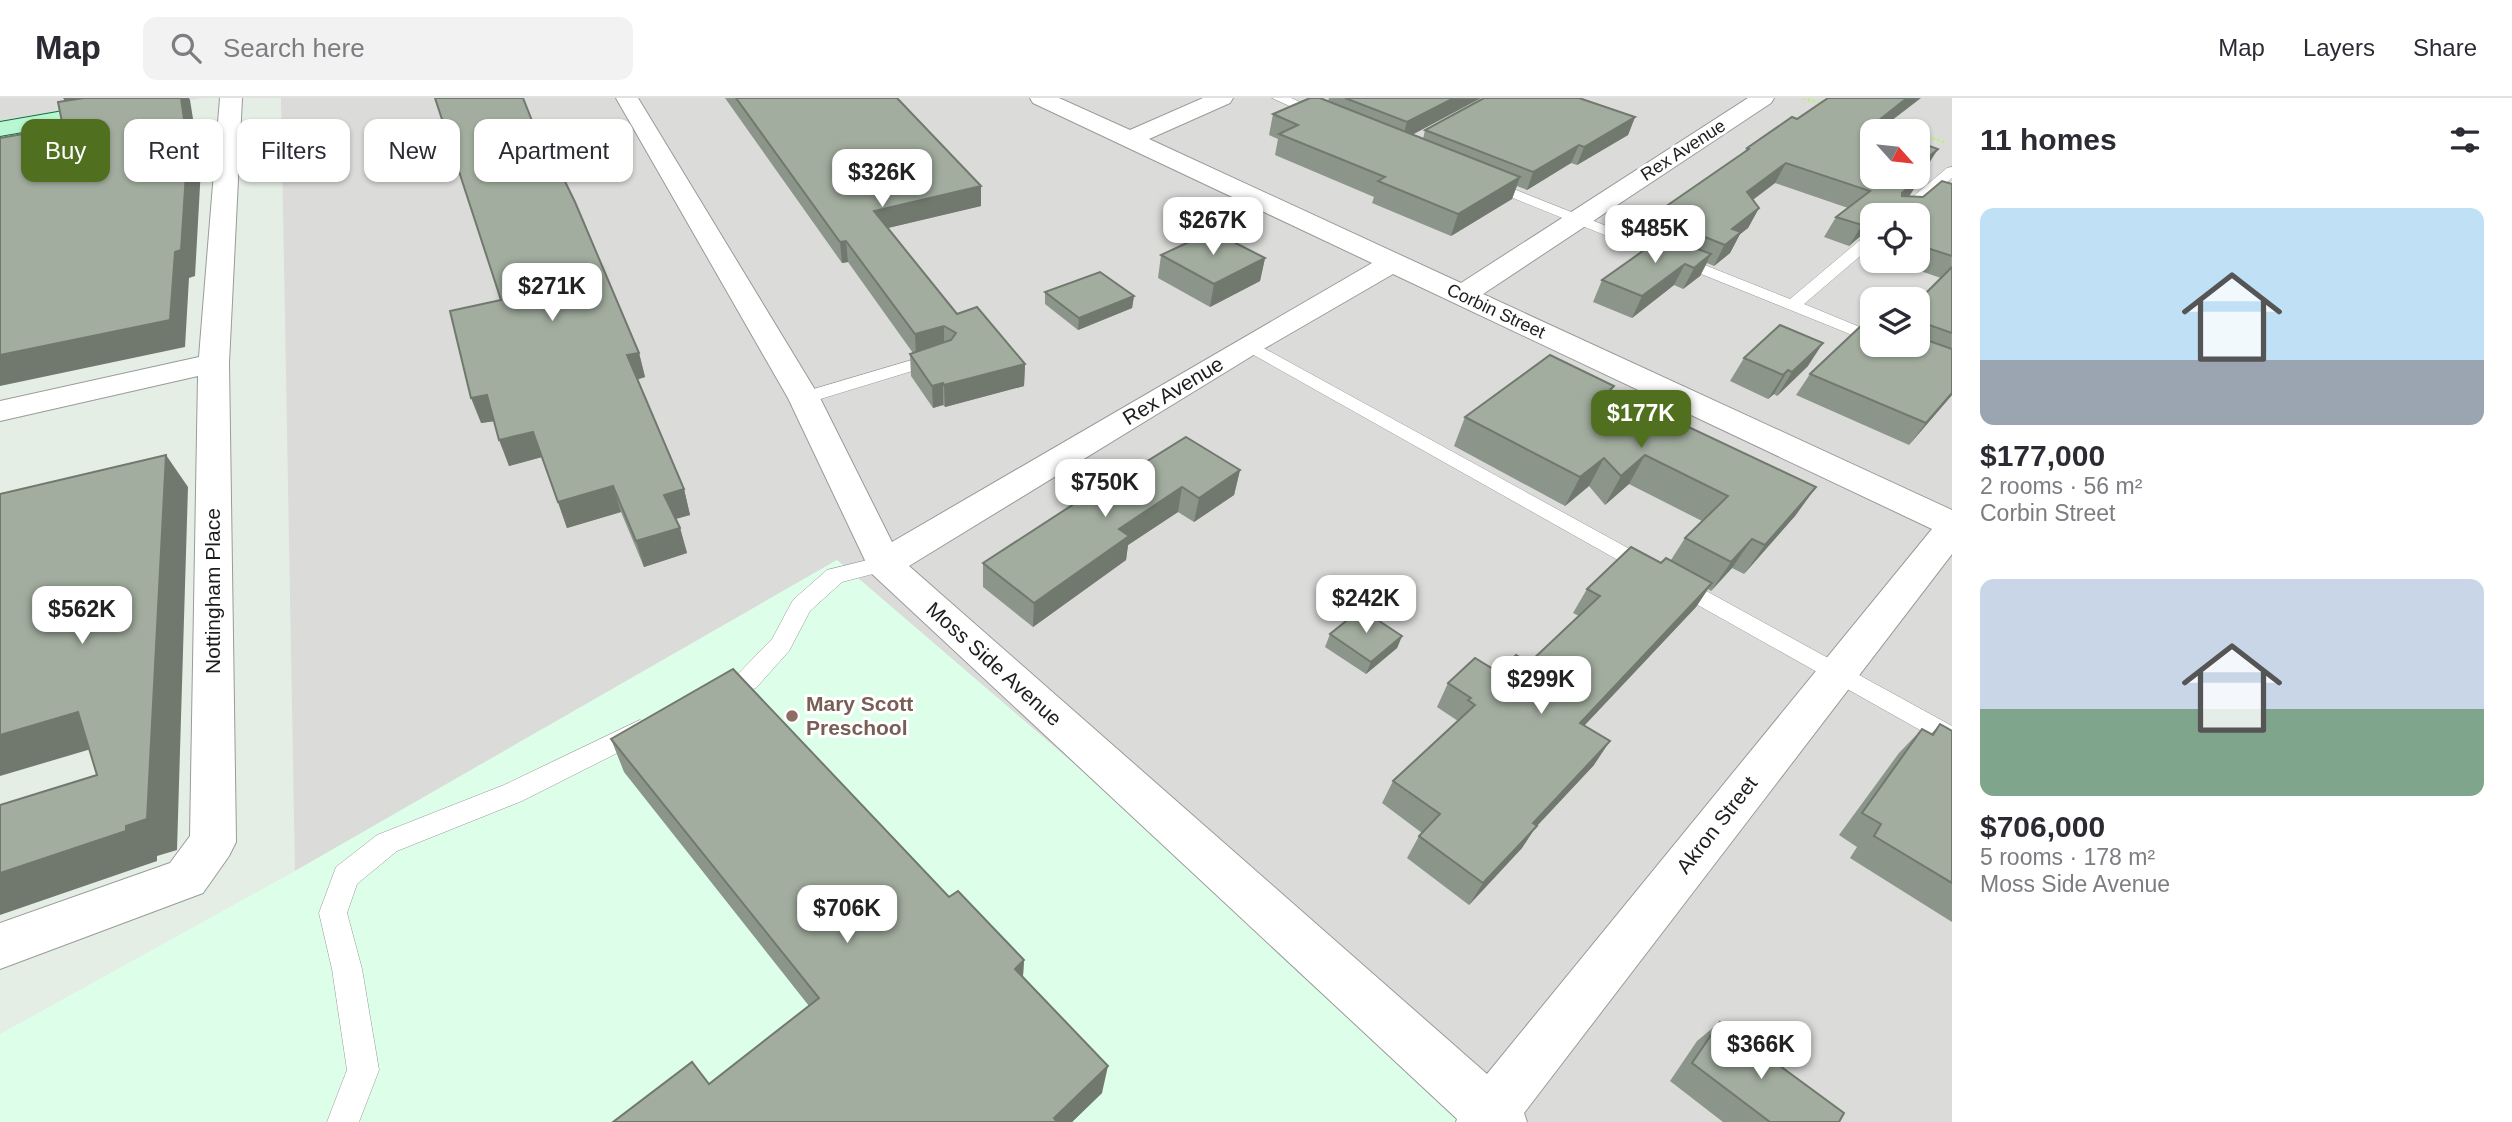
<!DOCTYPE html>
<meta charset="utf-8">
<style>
:root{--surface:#fff;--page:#f2f2f3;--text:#2b2b33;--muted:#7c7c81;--line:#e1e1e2;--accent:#51701f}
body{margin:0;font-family:Helvetica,sans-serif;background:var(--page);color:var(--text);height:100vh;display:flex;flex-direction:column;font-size:26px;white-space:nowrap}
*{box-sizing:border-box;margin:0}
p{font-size:23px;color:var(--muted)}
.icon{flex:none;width:38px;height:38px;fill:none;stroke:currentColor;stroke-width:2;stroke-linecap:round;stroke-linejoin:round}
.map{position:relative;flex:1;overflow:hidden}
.details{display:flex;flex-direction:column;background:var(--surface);width:560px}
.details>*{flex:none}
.guide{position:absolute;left:21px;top:21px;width:665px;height:63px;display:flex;gap:14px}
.needle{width:46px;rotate:117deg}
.tools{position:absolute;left:1860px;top:21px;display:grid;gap:14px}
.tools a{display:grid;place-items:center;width:70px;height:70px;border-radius:14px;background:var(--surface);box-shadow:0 2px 5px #0004;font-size:35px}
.price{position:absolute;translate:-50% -60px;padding:0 16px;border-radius:14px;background:#fff;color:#222;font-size:23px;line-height:46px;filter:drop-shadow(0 2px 4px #0008)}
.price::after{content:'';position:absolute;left:50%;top:42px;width:21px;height:16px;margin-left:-10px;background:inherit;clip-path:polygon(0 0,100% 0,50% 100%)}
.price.on{background:var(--accent);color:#fff}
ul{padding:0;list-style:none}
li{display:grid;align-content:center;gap:14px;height:371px;padding:0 28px}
li span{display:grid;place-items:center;height:217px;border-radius:14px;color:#555}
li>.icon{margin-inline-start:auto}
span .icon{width:126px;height:126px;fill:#fffc;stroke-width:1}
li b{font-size:30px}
h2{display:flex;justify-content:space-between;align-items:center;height:84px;padding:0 28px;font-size:30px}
.chip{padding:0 24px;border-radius:14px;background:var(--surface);box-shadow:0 2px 5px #0004;font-size:24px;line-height:63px}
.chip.on{background:var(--accent);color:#fff}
header{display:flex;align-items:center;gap:42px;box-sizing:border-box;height:98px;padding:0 35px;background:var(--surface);border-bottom:2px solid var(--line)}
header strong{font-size:33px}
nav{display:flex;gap:38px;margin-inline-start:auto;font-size:24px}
.search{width:490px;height:63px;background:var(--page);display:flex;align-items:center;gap:18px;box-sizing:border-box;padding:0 24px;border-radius:14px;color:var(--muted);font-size:26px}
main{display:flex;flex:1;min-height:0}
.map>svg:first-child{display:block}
</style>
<header>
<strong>Map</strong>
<div class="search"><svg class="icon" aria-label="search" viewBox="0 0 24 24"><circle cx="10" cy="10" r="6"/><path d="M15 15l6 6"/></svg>Search here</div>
<nav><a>Map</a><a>Layers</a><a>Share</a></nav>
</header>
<main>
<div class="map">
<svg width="1952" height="1024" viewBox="0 0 1952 1024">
<rect width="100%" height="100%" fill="#e4eee4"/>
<g fill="#dbdbda" fill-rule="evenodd">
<path d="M0,0h202l-202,29z"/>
<path d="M281,0h1671v1024h-461l-654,-562 -542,311zM1872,33h46v46h-46zM1872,117h46v46h-46zM1872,201h46v46h-46z"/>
</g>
<path fill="#ddfee9" d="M837,462l654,562h-1491v-88l295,-163z"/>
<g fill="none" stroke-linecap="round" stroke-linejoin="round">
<defs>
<g id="lane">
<path d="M1272,0h19l37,17 -7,4 -5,-1z"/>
<path d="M1952,69v11l-44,37h-17l56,-47z"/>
<path d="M1486,80l304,121 76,-64 6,-2v13l-68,58 68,28v11l-391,-158 -2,-3 2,-3z"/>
<path d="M1249,242l703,386v22l-709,-399 -3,-4 3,-4z"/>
<path d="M939,254l9,5 -3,4 -141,43 -9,-6 2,-4z"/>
<path d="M884,458l8,3 3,5 -3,5 -50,13 -32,29 -21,40 -33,37 -38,14 -9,-2 -3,-7 3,-7 29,-12 34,-35 21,-39 34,-30z"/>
<path d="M640,622l9,3 3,7 -3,7 -127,64 -125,50 -40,33 -10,29 15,56 17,101 -20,52h-32l20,-52 -15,-101 -13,-56 17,-46 41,-32 127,-50z"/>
</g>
<g id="street">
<path d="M220,0h22l-13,265 7,479 -7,14 -26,37 -203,76v-46l170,-60 20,-27 8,-460 -198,45v-20l199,-44z"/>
<path d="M616,0h22l182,300 72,144 480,-279 -339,-160 -3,-5h29l71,32 73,-32h30l-3,5 -81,36 312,144 287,-185h26l-3,5 -288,191 469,216v44l-428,559 3,9h-71l1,-3 -586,-546 -83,-175zM1393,176l539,255 -445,545 -578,-508 351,-215z"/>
</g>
<path id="secondary" d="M138,0h50l-3,5 -8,2 -177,31v-14z"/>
</defs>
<use href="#lane" stroke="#9a9a9a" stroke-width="1"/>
<use href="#street" stroke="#9a9a9a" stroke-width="2"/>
<use href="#secondary" stroke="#087139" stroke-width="2"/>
<g stroke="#b6f66d" stroke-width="2.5" stroke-dasharray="2.5 2.5" stroke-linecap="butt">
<path d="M1803,0l23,7"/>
<path d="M1884,25l26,8"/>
<path d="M1918,36l26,8"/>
</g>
<use href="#lane" fill="#fff" fill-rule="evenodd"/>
<use href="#street" fill="#fff" fill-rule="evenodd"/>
<use href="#secondary" fill="#b8f7d2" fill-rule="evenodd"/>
</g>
<g fill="#8b9589">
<path d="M725,0h172l84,108 -93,22 69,86 68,50 -1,22 -79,21 -2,-2 -10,3 -22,-32 -1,-22 3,-1 -65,-91 -6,1z"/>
<path d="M1329,0h152l-69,37 11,4 2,-9 210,-13 -7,18 -51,30 -6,-2 -44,27 -10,-4 -5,13 -61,37 -79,-33 2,-6 -99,-42 3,-16 -9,-4 4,-21 55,-13z"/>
<path d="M1797,21l82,12 39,11 8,26 -7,6 4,1 -14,21 14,1 29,-13v211l-43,50 -113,-50 14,-21 108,-29v-44l23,-23 -50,-17h27v-46h-46v16l-8,2 -15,13 -25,-9 12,-20 12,-9 -73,-25 -22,17 6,8 -11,20 -8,6 -10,19 -16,13 -7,-3 -7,13 -17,13 -9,-4 -42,33 -39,-16 9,-22 53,-38 -12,-5 9,-21 92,-64 3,-4z"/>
<path d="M548,63l91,192 6,24 -8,3 47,109 6,26 -14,4 4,9 7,25 -43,14 -23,-55 -54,16 -25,-71 -33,9 -15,-45 -13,2 20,-123z"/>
<path d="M1872,148v8l-4,-1z"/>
<path d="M1161,157l104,3 -5,23 -50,26 -52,-29z"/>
<path d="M1045,194l89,4 -2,12 -54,22 -33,-26z"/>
<path d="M1744,260l64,8 -31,30 -3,-2 -6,5 -38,-18z"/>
<path d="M1612,293l204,96 -21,29 -51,58 -12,-6 -21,23 -3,-2 -12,18 -112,119 10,39 -59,63 -13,20 -53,57 -62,-47 12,-22 3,-3 -40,-30 11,-22 65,-60 -21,-14 11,-24 81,-20 50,-47 -6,-3 14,-24 84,-29 14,-22 17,-17 -73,-37 -24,21 -16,-19 -24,20 -111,-60 11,-29z"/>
<path d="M1240,372l-6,25 -40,27 -16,-10 -50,33 -2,15 -93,67 -50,-40v-24l137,-85z"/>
<path d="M1330,536l72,2 -5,12 -31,26 -41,-27z"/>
<path d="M1940,626l12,7v191l-102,-64 7,-11 -18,-12 60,-82 23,-24 9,5z"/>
<path d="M611,641l338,158 75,63 -1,17 79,116 -30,29h-459l96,-38 100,-78 -185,-234z"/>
<path d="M1720,924l119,100h-116l-53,-41 27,-40z"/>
</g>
<g fill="#71796f">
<path d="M63,0h60l-54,9z"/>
<path d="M181,0h8l1,2 8,50 -2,10 5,8 -6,108 -6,2 -4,69 -185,39v-31l182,-211z"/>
<path d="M1454,0h27l-79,42 5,-18z"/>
<path d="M1907,0h14l-43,33 -9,-3z"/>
<path d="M1635,19l-7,18 -51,30 7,-18z"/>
<path d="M1579,47l-8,18 -44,27 6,-18z"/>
<path d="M1938,51l-12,19 -8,7v-9z"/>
<path d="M1786,65l-11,20 -39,29 11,-20z"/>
<path d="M1923,77l-13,20 -21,18 13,-20z"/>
<path d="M1520,79l-8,22 -61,37 7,-22z"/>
<path d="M981,88v20l-106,25 -1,-20z"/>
<path d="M1759,110l-11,20 -8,6 -10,19 -16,13 18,-37z"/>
<path d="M1886,112l-3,5h-9l3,-3z"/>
<path d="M1872,118v15l-8,2 -15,13 13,-21z"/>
<path d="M846,143l2,21 -6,1 -2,-21z"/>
<path d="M1711,156l-11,22 -17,13 11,-21z"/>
<path d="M1265,160l-5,23 -50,26 4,-23z"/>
<path d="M1685,166l-11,21 -42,33 10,-22z"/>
<path d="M1134,198l-2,12 -54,22 1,-12z"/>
<path d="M944,228v21l-28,9 -1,-22z"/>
<path d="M1823,245l-15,23 -31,30 15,-24z"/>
<path d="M639,255l6,24 -12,3 -6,-25z"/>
<path d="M1025,266l-1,22 -79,21 -1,-22z"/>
<path d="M1788,272l-14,24 -6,5 15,-24z"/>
<path d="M943,285v22l-10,3 -1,-22z"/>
<path d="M1952,295v2l-43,50 17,-22z"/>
<path d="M487,297l9,26 -15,2 -10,-25z"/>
<path d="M533,334l9,25 -33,9 -10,-26z"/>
<path d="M166,357l22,32 -11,363 -20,6v5l-157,54v-42l126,-47z"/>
<path d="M1645,357l-16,29 -24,21 16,-29z"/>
<path d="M1604,360l-15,28 -24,20 15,-29z"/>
<path d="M1240,372l-6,25 -40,27 5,-24z"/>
<path d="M613,388l8,26 -54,16 -9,-26z"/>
<path d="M1182,389l-4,25 -50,33 -2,15 -93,67 1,-24 85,-74z"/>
<path d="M1816,389l-21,29 -51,58 21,-29z"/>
<path d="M684,391l6,26 -19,5 -7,-25z"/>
<path d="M680,430l7,25 -43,14 -8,-26z"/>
<path d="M1752,441l-20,29 -21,23 20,-29z"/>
<path d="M1712,485l-16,24 -131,139 15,-23z"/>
<path d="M1402,538l-5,12 -31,26 5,-12z"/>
<path d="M78,614l30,32 -108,32v-41z"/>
<path d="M1610,643l-16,24 -59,63 -13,20 -53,57 14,-22 50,-60z"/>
<path d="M1024,862l-2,29 -7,-20z"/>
<path d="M1108,968l-6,27 -30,29h-18v-4z"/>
</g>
<g fill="#a2ad9f" stroke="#71796f" stroke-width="2">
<path d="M84,0h97l4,28 -3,18 6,-1 -7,107 -6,2 -5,68 -170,35v-217l63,-11 -5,-25z"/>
<path d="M435,0h88l25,63 6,-2 21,43 64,151 -12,2 57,134 -20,6 16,33 -44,13 -23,-55 -55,16 -25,-70 -34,8 -12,-45 -16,3 -21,-87 51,-11z"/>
<path d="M736,0h161l84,88 -107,25 83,103 20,-7 48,57 -81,21 -1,-2 -11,3 -22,-32 41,-14 5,-7 -12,-7 -29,8 -69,-93 -6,1z"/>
<path d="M1310,0h10l200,79 -62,37 -80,-33 7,-4 -106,-43 19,-9 -25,-11z"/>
<path d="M1345,0h109l-47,24z"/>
<path d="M1484,0h95l56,19 -51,30 -5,-2 -46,27 -108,-42z"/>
<path d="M1828,0h79l-38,30 12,3h-9v46h46v-3l5,1 -21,18v3l21,1 19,-16 10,3v72l-34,-11v-30h-31l-1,-5 -9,2 -15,13 -26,-8 34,-26 -84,-28 -39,29 12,16 -27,21 9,3 -16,13 -73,-29 97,-67 -2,-1 45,-31 5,2z"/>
<path d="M1918,44l20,7 -20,17z"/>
<path d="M1212,133l53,27 -51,26 -53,-29z"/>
<path d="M1664,138l47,18 -17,14 -9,-4 -43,32 -40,-16z"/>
<path d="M1952,169v66l-34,-12v-20z"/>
<path d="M1100,174l34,24 -55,22 -34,-26z"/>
<path d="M1863,226l9,3v18h46v-8l34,12v44l-26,30 -116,-49z"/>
<path d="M1780,227l43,18 -31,29 -4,-2 -5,5 -39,-17z"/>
<path d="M1550,257l64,31 -4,4 206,97 -51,58 -13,-6 -21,23 -46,-24 43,-42 -83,-41 -24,21 -17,-18 -24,19 -115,-60z"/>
<path d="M1186,339l54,33 -41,28 -17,-11 -63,42 10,7 -95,67 -51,-40 134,-87 3,2z"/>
<path d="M166,357l-19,364 -21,7v5l-126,42v-68l97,-30 -19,-63 -78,23v-241z"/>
<path d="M1631,449l30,16 5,-5 46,25 -132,140 30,18 -77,82 4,3 -54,57 -64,-47 21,-22 -47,-33 82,-76 -7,-5 3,-2 -23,-15 27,-25 23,14 18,-17 13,8 71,-67 -13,-7z"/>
<path d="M1361,511l41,27 -31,26 -41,-28z"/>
<path d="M733,571l216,228 9,-6 66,69 -9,9 93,97 -54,52 3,4h-444l79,-60 17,22 110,-86 -208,-259z"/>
<path d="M1940,626l12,7v152l-78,-47 7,-12 -19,-11 60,-84 11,6z"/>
<path d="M1720,924l124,91 -5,9h-69l-78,-59z"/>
</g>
<circle fill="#8d6e63" stroke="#fff" stroke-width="2.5" cx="792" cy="618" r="7"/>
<g text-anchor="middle" stroke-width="6" stroke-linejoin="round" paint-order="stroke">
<g font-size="18" fill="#1d1d1d" stroke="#fff">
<text transform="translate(1683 52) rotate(-33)" y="6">Rex Avenue</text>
<text transform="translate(1496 213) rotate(25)" y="6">Corbin Street</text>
</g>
<g font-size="21" fill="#1d1d1d" stroke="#fff">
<text transform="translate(1173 293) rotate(-31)" y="7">Rex Avenue</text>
<text transform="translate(213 493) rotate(-90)" y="7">Nottingham Place</text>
<text transform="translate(994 566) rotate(42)" y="7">Moss Side Avenue</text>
<text transform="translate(1717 727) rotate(-52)" y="7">Akron Street</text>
</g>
<g font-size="21" font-weight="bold" fill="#785e54" stroke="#fff" text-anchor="start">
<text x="806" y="613">Mary Scott<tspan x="806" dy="24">Preschool</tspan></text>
</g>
</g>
</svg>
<div class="tools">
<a><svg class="needle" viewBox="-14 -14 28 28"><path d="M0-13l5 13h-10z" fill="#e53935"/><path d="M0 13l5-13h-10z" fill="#7c7c81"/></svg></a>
<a><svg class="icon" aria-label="locate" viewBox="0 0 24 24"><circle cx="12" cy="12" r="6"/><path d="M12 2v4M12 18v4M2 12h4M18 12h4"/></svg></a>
<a><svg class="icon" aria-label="layers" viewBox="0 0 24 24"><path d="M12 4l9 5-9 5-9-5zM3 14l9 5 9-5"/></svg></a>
</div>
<b class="price" style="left:882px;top:111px">$326K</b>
<b class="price" style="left:1213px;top:159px">$267K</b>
<b class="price" style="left:1655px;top:167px">$485K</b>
<b class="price" style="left:552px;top:225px">$271K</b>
<b class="price on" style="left:1641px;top:352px">$177K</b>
<b class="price" style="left:1105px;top:421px">$750K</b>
<b class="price" style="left:1366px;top:537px">$242K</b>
<b class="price" style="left:82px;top:548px">$562K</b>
<b class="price" style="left:1541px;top:618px">$299K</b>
<b class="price" style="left:847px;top:847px">$706K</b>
<b class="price" style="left:1761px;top:983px">$366K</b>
<div class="guide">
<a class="chip on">Buy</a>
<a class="chip">Rent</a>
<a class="chip">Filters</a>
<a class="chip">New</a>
<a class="chip">Apartment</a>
</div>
</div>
<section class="details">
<h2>11 homes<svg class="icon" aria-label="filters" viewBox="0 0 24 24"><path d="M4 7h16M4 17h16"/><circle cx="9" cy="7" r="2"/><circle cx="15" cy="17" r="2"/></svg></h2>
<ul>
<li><span style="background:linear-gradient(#bfe0f5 70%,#9aa5b1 0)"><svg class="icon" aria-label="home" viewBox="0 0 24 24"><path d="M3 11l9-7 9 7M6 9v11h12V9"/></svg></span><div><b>$177,000</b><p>2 rooms · 56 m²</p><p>Corbin Street</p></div></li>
<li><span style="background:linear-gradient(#c9d6e8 60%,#7fa58c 0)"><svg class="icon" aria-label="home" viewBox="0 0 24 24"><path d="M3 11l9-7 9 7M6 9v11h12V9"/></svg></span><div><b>$706,000</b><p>5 rooms · 178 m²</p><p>Moss Side Avenue</p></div></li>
</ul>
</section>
</main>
